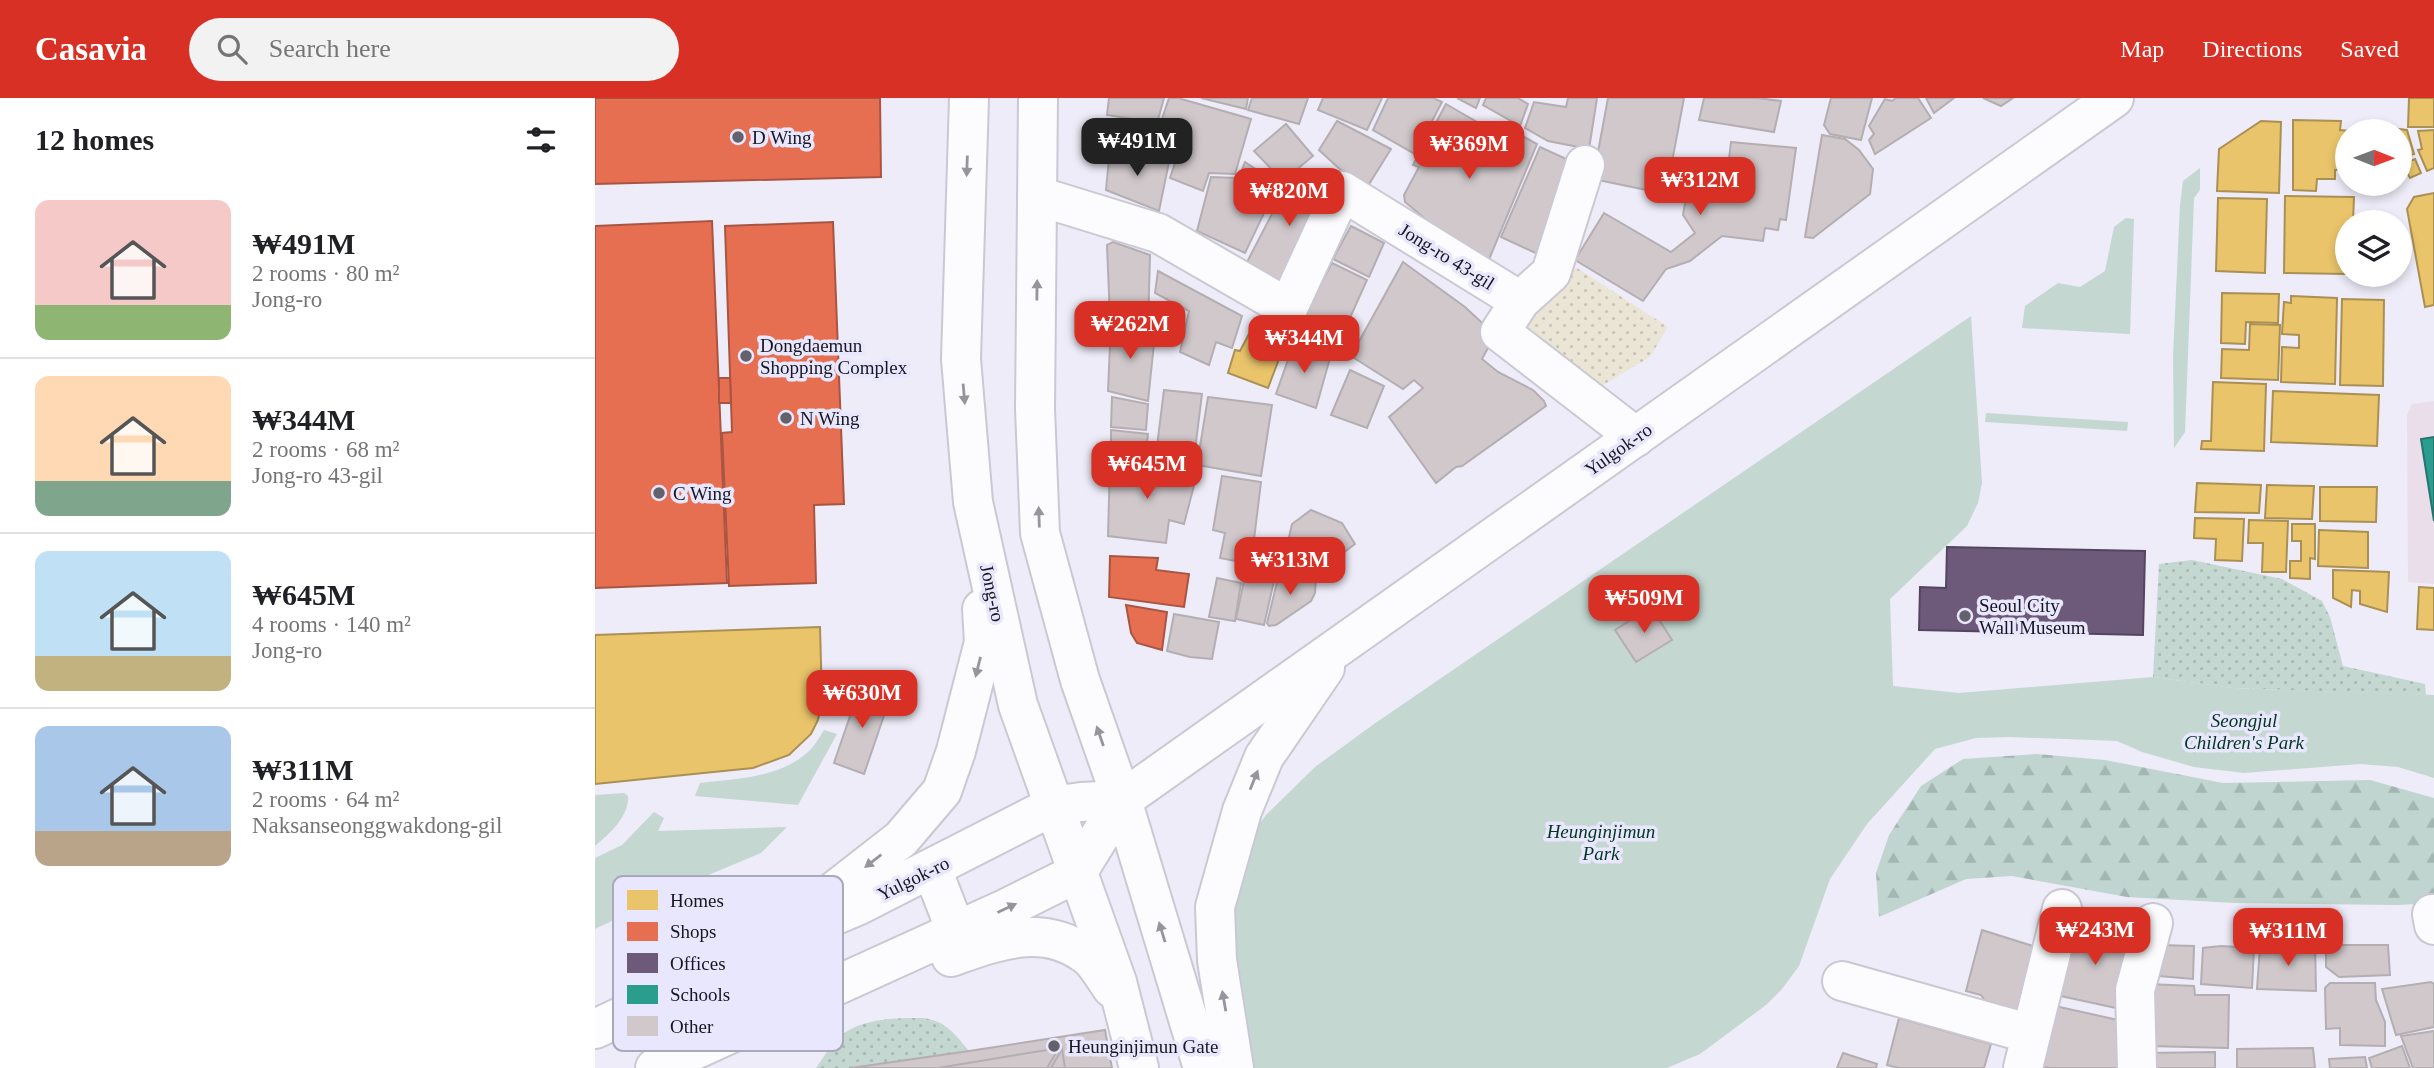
<!DOCTYPE html>
<meta charset="utf-8">
<style>
:root{--surface:#fff;--page:#f2f2f2;--text:#202124;--muted:#757577;--line:#e0e0e0;--accent:#d93025}
body{margin:0;font-family:Georgia,serif;background:var(--page);color:var(--text);height:100vh;display:flex;flex-direction:column;font-size:26px;white-space:nowrap}
*{box-sizing:border-box;margin:0}
p{font-size:23px;color:var(--muted)}
.icon{flex:none;width:38px;height:38px;fill:none;stroke:currentColor;stroke-width:2;stroke-linecap:round;stroke-linejoin:round}
.map{position:relative;flex:1;overflow:hidden}
.panel{display:flex;flex-direction:column;background:var(--surface);width:595px}
.panel>*{flex:none}
.needle{width:46px;rotate:91deg}
.controls{position:absolute;left:1740px;top:21px;display:grid;gap:14px}
.controls a{display:grid;place-items:center;width:77px;height:77px;border-radius:50%;background:var(--surface);box-shadow:0 4px 10px #0003;font-size:35px}
.price{position:absolute;translate:-50% -60px;padding:0 16px;border-radius:14px;background:var(--accent);color:#fff;font-size:23px;line-height:46px;filter:drop-shadow(0 2px 4px #0008)}
.price::after{content:'';position:absolute;left:50%;top:42px;width:21px;height:16px;margin-left:-10px;background:inherit;clip-path:polygon(0 0,100% 0,50% 100%)}
.price.selected{background:#222;color:#fff}
ul{padding:0;list-style:none}
li{display:flex;align-items:center;gap:21px;height:175px;padding:0 35px}
li+li{border-top:2px solid var(--line)}
li span{display:grid;place-items:center;flex:none;width:196px;height:140px;border-radius:14px;color:#555}
li>.icon{margin-inline-start:auto}
span .icon{width:84px;height:84px;fill:#fffc;stroke-width:1}
li b{font-size:30px}
h2{display:flex;justify-content:space-between;align-items:center;height:84px;padding:0 35px;font-size:30px}
header{display:flex;align-items:center;gap:42px;box-sizing:border-box;height:98px;padding:0 35px;background:var(--accent);color:#fff}
header strong{font-size:33px}
nav{display:flex;gap:38px;margin-inline-start:auto;font-size:24px}
.search{width:490px;height:63px;background:var(--page);display:flex;align-items:center;gap:18px;box-sizing:border-box;padding:0 24px;border-radius:38px;color:var(--muted);font-size:26px}
main{display:flex;flex:1;min-height:0}
.map>svg:first-child{display:block}
</style>
<header>
<strong>Casavia</strong>
<div class="search"><svg class="icon" aria-label="search" viewBox="0 0 24 24"><circle cx="10" cy="10" r="6"/><path d="M15 15l6 6"/></svg>Search here</div>
<nav><a>Map</a><a>Directions</a><a>Saved</a></nav>
</header>
<main>
<section class="panel">
<h2>12 homes<svg class="icon" aria-label="filters" viewBox="0 0 24 24"><path d="M4 7h16M4 17h16"/><circle cx="9" cy="7" r="2"/><circle cx="15" cy="17" r="2"/></svg></h2>
<ul>
<li><span style="background:linear-gradient(#f6c9c9 75%,#8fb573 0)"><svg class="icon" aria-label="home" viewBox="0 0 24 24"><path d="M3 11l9-7 9 7M6 9v11h12V9"/></svg></span><div><b>₩491M</b><p>2 rooms · 80 m²</p><p>Jong-ro</p></div></li>
<li><span style="background:linear-gradient(#ffd9b3 75%,#7fa58c 0)"><svg class="icon" aria-label="home" viewBox="0 0 24 24"><path d="M3 11l9-7 9 7M6 9v11h12V9"/></svg></span><div><b>₩344M</b><p>2 rooms · 68 m²</p><p>Jong-ro 43-gil</p></div></li>
<li><span style="background:linear-gradient(#bfe0f5 75%,#c2b280 0)"><svg class="icon" aria-label="home" viewBox="0 0 24 24"><path d="M3 11l9-7 9 7M6 9v11h12V9"/></svg></span><div><b>₩645M</b><p>4 rooms · 140 m²</p><p>Jong-ro</p></div></li>
<li><span style="background:linear-gradient(#a9c7e8 75%,#b9a48a 0)"><svg class="icon" aria-label="home" viewBox="0 0 24 24"><path d="M3 11l9-7 9 7M6 9v11h12V9"/></svg></span><div><b>₩311M</b><p>2 rooms · 64 m²</p><p>Naksanseonggwakdong-gil</p></div></li>
</ul>
</section>
<div class="map">
<svg width="1839" height="970" viewBox="0 0 1839 970">
<defs>
<pattern id="grass-dots" width="8" height="8" patternUnits="userSpaceOnUse" patternTransform="scale(1.75)"><rect width="8" height="8" fill="#c4d7d1"/><path d="M2 2h.1M6 6h.1" fill="none" stroke="#a8b8b3" stroke-width="1.8" stroke-linecap="round"/></pattern>
<pattern id="forest-firs" width="22" height="20" patternUnits="userSpaceOnUse" patternTransform="scale(1.75)"><rect width="22" height="20" fill="#c0d5cf"/><path d="M5 1l3.5 6h-7zM16 11l3.5 6h-7z" fill="#a4b6b1"/></pattern>
<pattern id="sand-dots" width="8" height="8" patternUnits="userSpaceOnUse" patternTransform="scale(1.75)"><rect width="8" height="8" fill="#ebe5d6"/><path d="M2 2h.1M6 6h.1" fill="none" stroke="#c9c4b7" stroke-width="1.8" stroke-linecap="round"/></pattern>
</defs>
<rect width="100%" height="100%" fill="#edecf8"/>
<path fill="#eadeea" d="M1839,303v183l-26,-2 -1,-167 5,-11z"/>
<g fill="url(#grass-dots)">
<path d="M1597,462l90,19 40,22 8,16 13,49 82,18 1,11 -193,-7 -80,-11 6,-113z"/>
<path d="M328,920c23,3 32,16 46,33l-118,17h-35c8,-11 16,-26 27,-34 22,-16 54,-16 80,-16z"/>
</g>
<path fill="url(#forest-firs)" d="M1442,656l68,6 118,23 147,-3 64,18v105l-36,2 -163,-2 -108,-6 -115,-21 -46,3 -87,38 -3,-44 13,-38 32,-49 42,-27z"/>
<path fill="url(#sand-dots)" d="M982,170l91,59 -18,30 -57,34 -81,-63 41,-48z"/>
<g fill="#c4d7d1">
<path d="M1605,70v22l-6,8 -9,234 -11,16 -1,-91 7,-152 3,-24z"/>
<path d="M1531,120l8,1 -4,115 -108,-6 3,-22 33,-23 22,4 25,-16 9,-44z"/>
<path d="M1376,218l11,167 -4,20 -11,23 -77,73 3,87 66,7 194,-16 80,11 201,7v83l-36,-11 -37,-3 -117,9 -50,-6 -52,-15 -25,-11 -108,-4 -33,1 -41,11 -68,75 -37,55 -31,87 -17,23 -16,16 -66,49 -33,14h-415l-25,-146 27,-91 12,-16 49,-48 59,-43z"/>
<path d="M1391,315l142,9 -1,9 -142,-9z"/>
<path d="M229,632l13,4 -39,71 -103,-9 5,-13c36,-4 78,-5 107,-30 7,-6 12,-15 17,-23z"/>
<path d="M29,695l4,3c1,21 -18,37 -33,50v-51z"/>
<path d="M59,714l10,6 -6,13 129,-4 -26,26 -55,23 -111,53v-71l27,-13z"/>
</g>
<g fill="#e9c46a" stroke="#aa9054" stroke-width="2">
<path d="M1814,0h25v29h-26z"/>
<path d="M1698,22l48,1 -1,9 11,1h-4v39h-12v9h-18l-1,12 -23,-1z"/>
<path d="M1666,23l20,1 -2,71 -62,-2 2,-42z"/>
<path d="M1795,30l17,2 7,24 -15,4v-27h-8z"/>
<path d="M1839,32v38l-7,3 -9,-21 4,-1 -4,-18z"/>
<path d="M1820,61l6,14 -11,5 -8,-14z"/>
<path d="M1839,95v112l-9,2 -18,-98 7,-12z"/>
<path d="M1690,98l69,1 -1,25h-6v52l-63,-1z"/>
<path d="M1623,100l49,1 -2,74 -49,-2z"/>
<path d="M1627,195l57,1 -1,29 -32,-1 -1,22 -24,-1z"/>
<path d="M1696,198l46,2 -2,86 -54,-2 1,-35 17,1v-13l-17,-1 2,-32 7,1z"/>
<path d="M1747,201l42,1 -1,86 -43,-1z"/>
<path d="M1655,226l30,1 -2,55 -57,-2 1,-29 27,1z"/>
<path d="M656,232l34,13 -17,45 -40,-15 7,-23 5,1z"/>
<path d="M1618,284l53,2 -2,67 -63,-2 1,-8h9z"/>
<path d="M1678,293l106,4 -2,51 -106,-4z"/>
<path d="M1602,385l64,2 -2,28 -64,-1z"/>
<path d="M1672,387l47,1 -2,33 -47,-1z"/>
<path d="M1725,389h57l-1,35 -56,-1z"/>
<path d="M1600,420l49,1 -2,42 -27,-1 1,-21 -22,-1z"/>
<path d="M1654,422l39,1 -2,51h-24l1,-29h-15z"/>
<path d="M1697,426h23v35l-5,-1v21l-20,-1v-17h11v-20h-9z"/>
<path d="M1724,432l49,2v36l-50,-2z"/>
<path d="M1738,472l56,2 -2,40 -27,-8v-13l-8,-1 -1,17 -18,-9z"/>
<path d="M1824,489l15,1v42l-17,-1z"/>
<path d="M225,529l2,73 -4,20 -7,14 -22,21 -36,13 -158,16v-149z"/>
</g>
<g fill="#e76f51" stroke="#a95543" stroke-width="2">
<path d="M0,0h285l1,79 -286,7z"/>
<path d="M117,123l15,362 -132,5v-362z"/>
<path d="M238,124l11,282 -30,1 2,78 -87,3 -7,-153 10,-1 -7,-206z"/>
<path d="M124,280h11l1,25h-12z"/>
<path d="M515,458l48,2 -2,12 33,4 -5,33 -75,-10z"/>
<path d="M531,507l41,7 -5,38 -25,-7 -6,-10z"/>
</g>
<path fill="#6d597a" stroke="#54455f" stroke-width="2" d="M1352,449l198,4 -2,84 -224,-5 1,-43 26,1z"/>
<path fill="#2a9d8f" stroke="#25756e" stroke-width="2" d="M1839,339v84l-13,-82z"/>
<g fill="#d0c8cb" stroke="#b4aeb2" stroke-width="2">
<path d="M514,0h55l-7,25 -50,-8z"/>
<path d="M574,0h9l73,21 -16,55 -26,-1 -6,18 -33,-13 8,-24 -26,-5z"/>
<path d="M606,0h47l-2,11z"/>
<path d="M657,0h56l-9,26 -51,-14z"/>
<path d="M728,0h59l-15,32 -49,-20z"/>
<path d="M793,0h45l9,4 -27,52 -42,-24z"/>
<path d="M862,0h23l-4,10z"/>
<path d="M891,0h32l10,6 -8,22 -37,-21z"/>
<path d="M973,0h29l-8,51 -41,-8 -23,-13 9,-26 32,5z"/>
<path d="M1013,0h76l-18,96 -73,-15z"/>
<path d="M1109,0h54l23,3 -7,31 -75,-12z"/>
<path d="M1236,0h41l-11,42 -31,-6 -6,-9z"/>
<path d="M1301,0h22l13,20 -56,36 -6,-14 5,-6 -5,-8 16,-27 7,2z"/>
<path d="M1331,0h28l-20,15z"/>
<path d="M1388,0h30l-12,8z"/>
<path d="M851,6l45,26 6,-8 40,22 -52,125 -80,-67 -1,-7 15,-28 -6,-2z"/>
<path d="M513,21l48,10 -7,24 -41,-10z"/>
<path d="M742,23l54,28 -25,40 -22,-16 -25,-23z"/>
<path d="M691,26l27,32 -30,25 -29,-30z"/>
<path d="M1227,37l23,4 14,11 14,19 -3,25 -57,44 -8,-1z"/>
<path d="M1136,44l65,6 -10,72 -6,-1 -2,11 -13,-2 -2,13 -41,-5 -32,25 -24,8 -23,32 -68,-41 29,-47 67,39 24,-19 -12,-18 9,-53 36,5z"/>
<path d="M945,49l35,16 -35,92 -39,-18z"/>
<path d="M515,50l59,14 -10,49 -53,-21z"/>
<path d="M650,64l33,22 -33,69 -48,-22 14,-54 28,1z"/>
<path d="M707,74l30,14 -48,101 -38,-23 43,-83z"/>
<path d="M756,128l33,17 -15,34 -36,-18z"/>
<path d="M518,144l37,13 -2,73 -38,-10 -3,-73z"/>
<path d="M808,164l62,45 30,28 -13,24 16,13 35,18 11,11 2,5 -84,60 -6,1 -20,16 -47,-66 34,-29 -9,-8 -11,9 -52,-33z"/>
<path d="M737,165l35,17 -27,60 -38,-21z"/>
<path d="M563,173l84,45 -10,32 -16,-6 -7,23 -29,-13 9,-41 -34,-18z"/>
<path d="M516,224l44,12 -7,67 -40,-10z"/>
<path d="M700,242l35,18 -14,50 -40,-14z"/>
<path d="M755,272l34,16 -17,42 -36,-13z"/>
<path d="M569,292l38,4 -9,72 -38,-4z"/>
<path d="M517,299l36,7 -2,26 -35,-3z"/>
<path d="M613,299l64,8 -11,71 -64,-11z"/>
<path d="M516,332l37,4 -3,27 -34,-4z"/>
<path d="M515,365l87,11 -13,50 -15,-4 -3,23 -58,-7z"/>
<path d="M627,378l39,6 -10,82 -31,-6 5,-25 -12,-3z"/>
<path d="M716,412l31,13 13,21 -44,33 -9,-7 -15,-24 5,-22z"/>
<path d="M684,476l37,5 -1,14 -4,8 -35,24 -7,1 -2,-3z"/>
<path d="M650,478l29,5 -10,44 -28,-6z"/>
<path d="M622,480l24,5 -6,38 -26,-4z"/>
<path d="M1056,509l21,33 -36,22 -21,-32z"/>
<path d="M579,516l45,8 -7,37 -22,-2 -23,-6z"/>
<path d="M265,589l30,11 -26,76 -30,-11z"/>
<path d="M1484,829l49,7 -12,74 -60,-13z"/>
<path d="M1387,832l54,17 -15,66 -34,-9 -6,-9 -15,-4z"/>
<path d="M1701,844l19,1 1,48 -59,-2 3,-42 22,1z"/>
<path d="M1565,847l34,1 -1,33 -45,-4z"/>
<path d="M1731,847h62l2,30 -51,2 -13,-10z"/>
<path d="M1626,848l33,2 -2,40 -51,-4 2,-36z"/>
<path d="M1836,884l3,2v43l-38,8 -14,-46z"/>
<path d="M1735,885h45l1,17 9,22v24l-45,-1v-17l-14,1 -1,-41z"/>
<path d="M1552,886l47,2 1,9h34l-1,53 -79,-2z"/>
<path d="M1460,908l72,16 -7,46h-70l-12,-2z"/>
<path d="M1304,920l92,26 -7,24h-85l-12,-3z"/>
<path d="M510,932l7,38h-261l118,-17z"/>
<path d="M1839,933v37h-21l-12,-32z"/>
<path d="M1807,948l8,22h-38l-3,-10z"/>
<path d="M464,950l-12,20h-109z"/>
<path d="M1718,950l2,20h-78v-19z"/>
<path d="M467,951l3,19h-14z"/>
<path d="M1620,954v16h-67v-15z"/>
<path d="M1248,955l34,11 -1,4h-39z"/>
<path d="M1770,959l2,11h-37l-1,-9z"/>
</g>
<g fill="none" stroke-linecap="round" stroke-linejoin="round">
<defs>
<g id="minor">
<path d="M443,98l120,37 130,75 54,-117 178,110 -20,31 136,105"/>
<path d="M925,203l31,-28 34,-108"/>
<path d="M1837,816l2,11"/>
<path d="M1247,883l189,53"/>
<path d="M1428,970l39,-159"/>
<path d="M1542,970l-2,-78 18,-67"/>
</g>
<g id="major">
<path d="M374,0l-8,261 12,143 45,203 99,277 22,86"/>
<path d="M443,0l-3,311 5,124 40,147 42,120 81,268"/>
<path d="M337,771l24,62"/>
<path d="M215,812l91,-71 41,-48 14,-40 28,-109 -2,-33"/>
<path d="M356,859c45,-16 91,-34 134,-3 11,7 19,23 27,34"/>
<path d="M0,931l147,-69 63,-32 52,-22 196,-100 28,-4 41,-2"/>
<path d="M60,970l352,-160 70,-35 45,-73 992,-702"/>
<path d="M639,970l-17,-108 -2,-53 27,-96 22,-54 61,-89"/>
</g>
</defs>
<use href="#minor" stroke="#cac9d3" stroke-width="42"/>
<use href="#major" stroke="#cac9d3" stroke-width="42"/>
<use href="#minor" stroke="#fcfcfe" stroke-width="38"/>
<use href="#major" stroke="#fcfcfe" stroke-width="38"/>
</g>
<defs><path id="oneway-solid" d="M-6-.8H1V-3.2L6.5 0L1 3.2V.8H-6Z" transform="scale(1.75)"/></defs>
<g fill="#95959b">
<use href="#oneway-solid" transform="translate(372 68) rotate(92)"/>
<use href="#oneway-solid" transform="translate(442 192) rotate(-89)"/>
<use href="#oneway-solid" transform="translate(369 296) rotate(85)"/>
<use href="#oneway-solid" transform="translate(444 419) rotate(-92)"/>
<use href="#oneway-solid" transform="translate(383 569) rotate(104)"/>
<use href="#oneway-solid" transform="translate(505 638) rotate(-109)"/>
<use href="#oneway-solid" transform="translate(659 682) rotate(-68)"/>
<use href="#oneway-solid" transform="translate(278 763) rotate(142)"/>
<use href="#oneway-solid" transform="translate(412 810) rotate(-25)"/>
<use href="#oneway-solid" transform="translate(567 834) rotate(-107)"/>
<use href="#oneway-solid" transform="translate(629 903) rotate(-100)"/>
</g>
<g fill="#63626c" stroke="#e9e7fd" stroke-width="2.5">
<circle cx="143" cy="39" r="7"/>
<circle cx="151" cy="258" r="7"/>
<circle cx="191" cy="320" r="7"/>
<circle cx="64" cy="395" r="7"/>
<circle cx="1370" cy="518" r="7"/>
<circle cx="459" cy="948" r="7"/>
</g>
<g text-anchor="middle" stroke-width="7" stroke-linejoin="round" paint-order="stroke">
<g font-size="19" fill="#181721" stroke="#e9e7fd" text-anchor="start">
<text x="157" y="46">D Wing</text>
<text x="165" y="254">Dongdaemun<tspan x="165" dy="22">Shopping Complex</tspan></text>
<text x="205" y="327">N Wing</text>
<text x="78" y="402">C Wing</text>
<text x="1384" y="514">Seoul City<tspan x="1384" dy="22">Wall Museum</tspan></text>
<text x="473" y="955">Heunginjimun Gate</text>
</g>
<g font-size="19" fill="#181721" stroke="#e9e7fd">
<text transform="translate(852 158) rotate(32)" y="7">Jong-ro 43-gil</text>
<text transform="translate(1023 351) rotate(-35)" y="7">Yulgok-ro</text>
<text transform="translate(398 495) rotate(78)" y="7">Jong-ro</text>
<text transform="translate(318 780) rotate(-26)" y="7">Yulgok-ro</text>
</g>
<g font-size="19" font-style="italic" fill="#023622" stroke="#e9e7fd">
<text x="1649" y="629">Seongjul<tspan x="1649" dy="22">Children's Park</tspan></text>
<text x="1006" y="740">Heunginjimun<tspan x="1006" dy="22">Park</tspan></text>
</g>
</g>
<rect x="18" y="778" width="230" height="175" rx="10" fill="#e9e7fd" stroke="#aaa9bb" stroke-width="2"/>
<rect x="32" y="792" width="31" height="20" fill="#e9c46a"/>
<rect x="32" y="824" width="31" height="19" fill="#e76f51"/>
<rect x="32" y="855" width="31" height="20" fill="#6d597a"/>
<rect x="32" y="887" width="31" height="19" fill="#2a9d8f"/>
<rect x="32" y="918" width="31" height="20" fill="#d0c8cb"/>
<g font-size="19" fill="#181721">
<text x="75" y="809">Homes</text>
<text x="75" y="840">Shops</text>
<text x="75" y="872">Offices</text>
<text x="75" y="903">Schools</text>
<text x="75" y="935">Other</text>
</g>
</svg>
<div class="controls">
<a><svg class="needle" viewBox="-14 -14 28 28"><path d="M0-13l5 13h-10z" fill="#e53935"/><path d="M0 13l5-13h-10z" fill="#757577"/></svg></a>
<a><svg class="icon" aria-label="layers" viewBox="0 0 24 24"><path d="M12 4l9 5-9 5-9-5zM3 14l9 5 9-5"/></svg></a>
</div>
<b class="price selected" style="left:542px;top:80px">₩491M</b>
<b class="price" style="left:874px;top:83px">₩369M</b>
<b class="price" style="left:1105px;top:119px">₩312M</b>
<b class="price" style="left:694px;top:130px">₩820M</b>
<b class="price" style="left:535px;top:263px">₩262M</b>
<b class="price" style="left:709px;top:277px">₩344M</b>
<b class="price" style="left:552px;top:403px">₩645M</b>
<b class="price" style="left:695px;top:499px">₩313M</b>
<b class="price" style="left:1049px;top:537px">₩509M</b>
<b class="price" style="left:267px;top:632px">₩630M</b>
<b class="price" style="left:1500px;top:869px">₩243M</b>
<b class="price" style="left:1693px;top:870px">₩311M</b>
</div>
</main>
